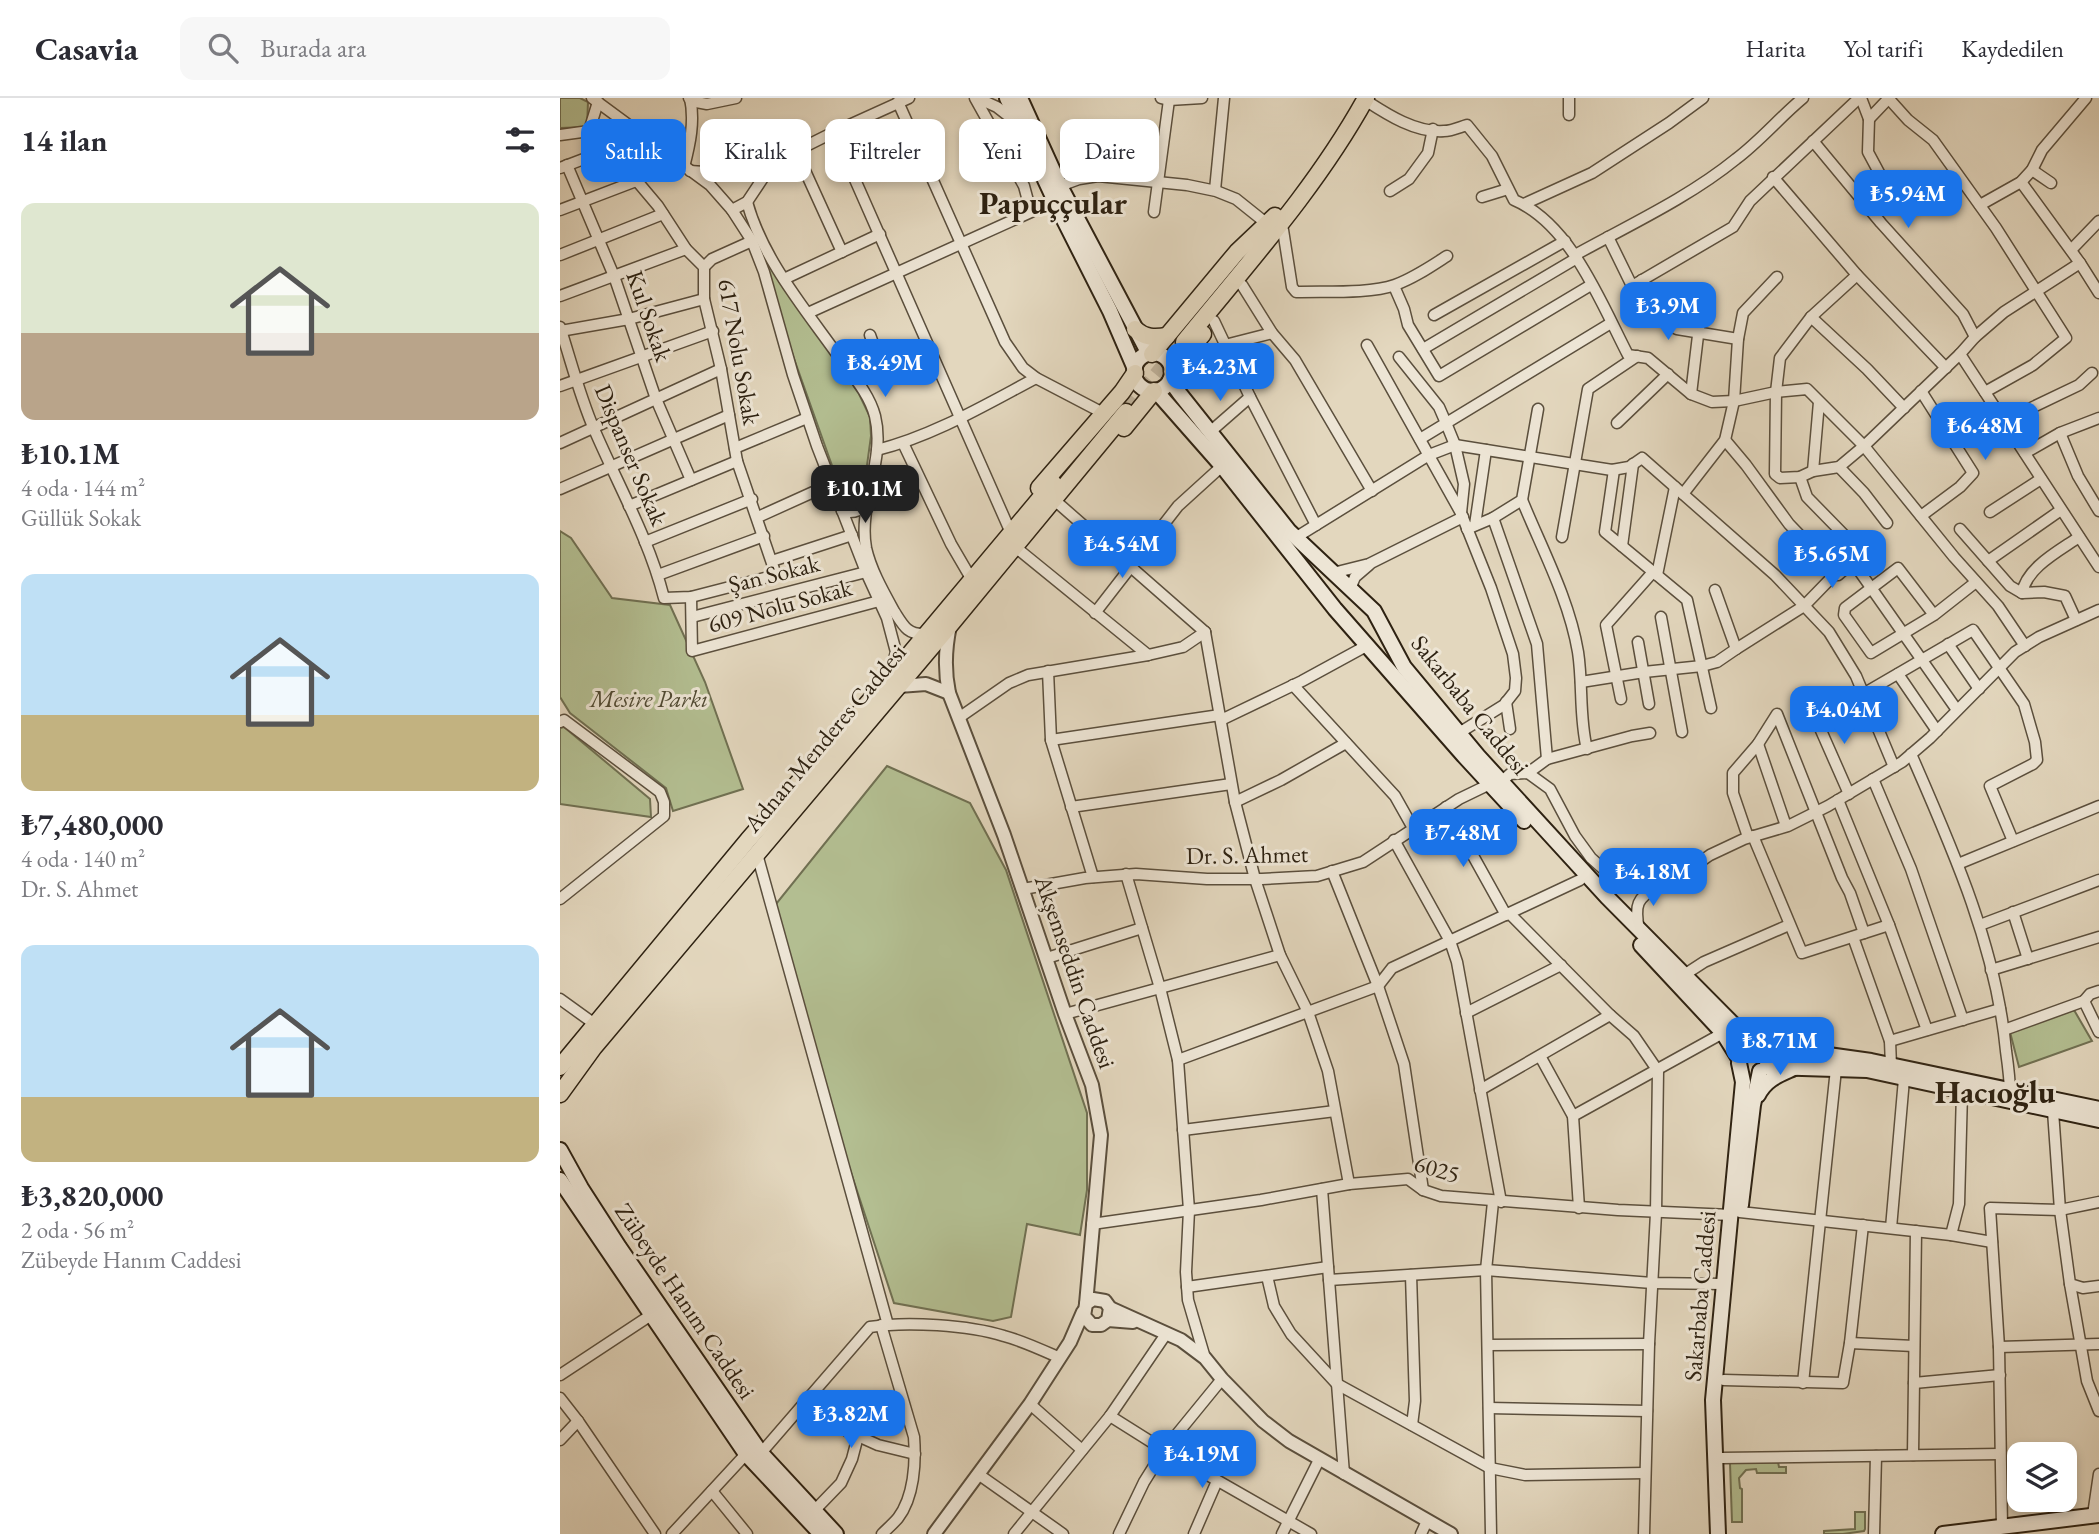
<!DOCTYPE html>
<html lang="tr">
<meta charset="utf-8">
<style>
:root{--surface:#fff;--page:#f7f7f7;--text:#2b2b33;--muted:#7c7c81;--line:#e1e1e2;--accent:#1a73e8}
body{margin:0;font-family:"EB Garamond",serif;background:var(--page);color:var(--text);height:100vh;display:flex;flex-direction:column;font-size:26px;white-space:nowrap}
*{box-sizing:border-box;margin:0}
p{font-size:23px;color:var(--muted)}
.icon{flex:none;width:38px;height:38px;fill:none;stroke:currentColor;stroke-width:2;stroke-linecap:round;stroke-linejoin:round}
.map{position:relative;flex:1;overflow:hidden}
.sheet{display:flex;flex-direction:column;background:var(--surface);width:560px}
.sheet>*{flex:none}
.guide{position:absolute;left:21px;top:21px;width:665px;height:63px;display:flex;gap:14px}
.fabs{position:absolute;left:1447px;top:1344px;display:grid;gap:14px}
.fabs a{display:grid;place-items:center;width:70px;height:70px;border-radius:14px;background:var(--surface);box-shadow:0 4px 10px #0003;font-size:35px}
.price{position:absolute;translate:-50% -60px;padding:0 16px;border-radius:14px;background:var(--accent);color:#fff;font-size:23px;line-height:46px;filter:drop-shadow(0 2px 4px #0008)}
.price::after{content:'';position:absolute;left:50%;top:42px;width:21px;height:16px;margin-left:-10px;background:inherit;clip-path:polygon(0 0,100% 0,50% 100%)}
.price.active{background:#222;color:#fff}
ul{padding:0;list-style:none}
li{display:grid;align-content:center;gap:14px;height:371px;padding:0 21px}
li span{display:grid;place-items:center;height:217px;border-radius:14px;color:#555}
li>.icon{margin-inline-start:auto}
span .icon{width:126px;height:126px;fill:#fffc;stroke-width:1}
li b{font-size:30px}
h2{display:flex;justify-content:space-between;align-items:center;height:84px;padding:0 21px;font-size:30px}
.tag{padding:0 24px;border-radius:14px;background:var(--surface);box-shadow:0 4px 10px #0003;font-size:24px;line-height:63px}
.tag.active{background:var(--accent);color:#fff}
header{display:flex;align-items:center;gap:42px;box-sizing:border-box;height:98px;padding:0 35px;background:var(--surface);border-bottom:2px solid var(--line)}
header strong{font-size:33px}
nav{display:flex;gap:38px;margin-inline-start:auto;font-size:24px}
.search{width:490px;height:63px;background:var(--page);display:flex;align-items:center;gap:18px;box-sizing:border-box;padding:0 24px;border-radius:14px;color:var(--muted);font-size:26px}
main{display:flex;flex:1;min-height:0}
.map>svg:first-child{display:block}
</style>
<header>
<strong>Casavia</strong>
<div class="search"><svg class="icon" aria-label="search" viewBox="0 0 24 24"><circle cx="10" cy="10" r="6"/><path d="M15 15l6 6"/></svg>Burada ara</div>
<nav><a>Harita</a><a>Yol tarifi</a><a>Kaydedilen</a></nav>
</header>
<main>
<section class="sheet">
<h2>14 ilan<svg class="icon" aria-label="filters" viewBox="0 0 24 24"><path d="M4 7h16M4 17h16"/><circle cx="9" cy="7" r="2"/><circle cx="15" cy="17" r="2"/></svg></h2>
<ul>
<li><span style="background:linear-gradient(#dfe7d0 60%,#b9a48a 0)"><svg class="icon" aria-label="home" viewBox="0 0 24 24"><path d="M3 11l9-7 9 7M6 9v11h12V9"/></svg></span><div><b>₺10.1M</b><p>4 oda · 144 m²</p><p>Güllük Sokak</p></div></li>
<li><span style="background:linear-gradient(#bfe0f5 65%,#c2b280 0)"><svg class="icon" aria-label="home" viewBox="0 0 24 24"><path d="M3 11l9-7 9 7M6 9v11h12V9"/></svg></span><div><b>₺7,480,000</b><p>4 oda · 140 m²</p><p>Dr. S. Ahmet</p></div></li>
<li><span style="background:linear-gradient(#bfe0f5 70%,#c2b280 0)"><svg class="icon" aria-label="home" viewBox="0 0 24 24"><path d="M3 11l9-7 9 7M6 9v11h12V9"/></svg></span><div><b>₺3,820,000</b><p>2 oda · 56 m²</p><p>Zübeyde Hanım Caddesi</p></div></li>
</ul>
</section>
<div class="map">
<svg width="1539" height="1436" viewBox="0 0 1539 1436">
<rect width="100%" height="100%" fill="#e3d7be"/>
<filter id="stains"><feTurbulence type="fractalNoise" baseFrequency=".00286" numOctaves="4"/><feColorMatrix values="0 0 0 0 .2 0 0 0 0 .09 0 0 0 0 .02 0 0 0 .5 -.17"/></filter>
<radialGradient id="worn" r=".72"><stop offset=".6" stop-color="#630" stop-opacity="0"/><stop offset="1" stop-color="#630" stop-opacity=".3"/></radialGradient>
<g fill="#b3be91" stroke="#707052" stroke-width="2">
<path d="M0,0h20l8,4 -1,25 -27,1z"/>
<path d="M201,151l98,145 11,23 1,19 -9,66 -6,4 -10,-1 -54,-152z"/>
<path d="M0,433l11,7 41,60 58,7 35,77 38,107 -70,22 -7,-23 -96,-75 -10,-16z"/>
<path d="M4,629l86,72 1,18 -91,-13v-76z"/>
<path d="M327,668l83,37 36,67 81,243v77l-7,45 -53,-11 -16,93 -18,4 -99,-18 -86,-261 -32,-138z"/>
<path d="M1514,912l18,31 -73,26 -9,-35z"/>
<path d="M1218,1364l1,5h7v6h-29l-1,-4 -10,1 -7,8 1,10 2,1v33h-10l-2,-59z"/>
<path d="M1295,1414h10v17l-1,2 -21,3h-19v-3l31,-2z"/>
</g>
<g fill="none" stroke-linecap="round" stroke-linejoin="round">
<path stroke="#bfb39c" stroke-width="16" stroke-dasharray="16 8" stroke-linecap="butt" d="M566,314l58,-70"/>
<defs>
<g id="minor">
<path d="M32,0l118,87 22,25 15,-8 18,-27 14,-15"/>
<path d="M129,0l2,3 16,3 29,-6"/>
<path d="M417,0l20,9 18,14"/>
<path d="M601,0l8,2 33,-2"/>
<path d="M1009,0v17"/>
<path d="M1301,0l8,21 20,-21"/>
<path d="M1329,1l19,21 25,20 63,88 70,110 -33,27 -48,27"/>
<path d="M805,2c23,15 51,33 79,31 8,0 16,-4 23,-6l25,31 22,44c57,24 87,103 114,155l20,3 43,36 21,8 22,-1 42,-9 31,-3 57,57 90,111 44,49 27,40"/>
<path d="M338,4l107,240 18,26 13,10 67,35"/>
<path d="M1309,21l-1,33 15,28"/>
<path d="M274,34l177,401"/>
<path d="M0,37l29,-4 9,-29"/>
<path d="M1253,43l68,82 82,91 12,23"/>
<path d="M236,53l46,101"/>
<path d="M7,67l47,111 42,123 35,81"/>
<path d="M124,69c6,-23 11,-46 6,-69"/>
<path d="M0,70l50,-19 23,-22"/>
<path d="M1472,72l19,13"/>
<path d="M130,73c23,2 47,4 70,-2l74,-37 75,-34"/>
<path d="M1213,79l84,98 89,93"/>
<path d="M1461,84l59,81 19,30"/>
<path d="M500,88l19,-7 19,-3 89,9 29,6 20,8 30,24"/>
<path d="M655,92l9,-92"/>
<path d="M830,93l19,-12 19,-26 5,-24"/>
<path d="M922,99l26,-8"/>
<path d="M187,104c16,58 58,107 92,155 13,18 30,36 36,59 11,44 -17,88 -9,132 5,22 17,43 28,63 9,14 13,24 31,23"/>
<path d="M964,106l68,-31 77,-50 34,-25"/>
<path d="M1420,107l41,-23 11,-12 10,-20 44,-52"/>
<path d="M0,112l76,-29"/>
<path d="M172,112l20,31 12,31 29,103 24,71 49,126 21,46 9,34 -5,19"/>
<path d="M594,114l15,-112"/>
<path d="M723,132l9,57 4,5c29,-1 73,2 99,-7 19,-7 35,-18 52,-29"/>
<path d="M1048,139l24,49 101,-59 17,-26 109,-103"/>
<path d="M1511,152l28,-29"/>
<path d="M0,157l103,-41"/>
<path d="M1015,157c54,-30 113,-57 161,-96 24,-18 44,-42 67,-61"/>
<path d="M144,169l8,-8 40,-18"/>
<path d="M1297,177l-46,42 -31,41 -4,34 -1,82 5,4 20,-1 13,-6 26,-4 25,-21 96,-92 15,-17 29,-25 76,-49"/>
<path d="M224,181l96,-45"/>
<path d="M1082,182l24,44 11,5 61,10"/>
<path d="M682,187l30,48 23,27 77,131"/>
<path d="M834,188l10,23 4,16 31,51 152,-91"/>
<path d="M0,198l126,-47"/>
<path d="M248,215l223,-101 -7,-26 -49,-88"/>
<path d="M874,217l131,-74"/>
<path d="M1251,219l56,52 37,39"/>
<path d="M654,223l36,76 66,128"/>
<path d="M0,229c11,34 20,70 34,102 24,56 55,110 70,169l27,-1 85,-22 -39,-114 -16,-92 -17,-70v-32l-18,-18 -28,-43 -48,-57 -21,-18"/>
<path d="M0,233l69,-12 75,-20"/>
<path d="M665,247l47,-12"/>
<path d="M807,247l94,168 30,75 22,66 3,24 -1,13 -11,14 -45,28"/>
<path d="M863,251l154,-91"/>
<path d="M1400,256l139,213"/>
<path d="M839,259l40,50 7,16 9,22 9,39 -3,29"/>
<path d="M296,282l24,-17 -10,-28"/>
<path d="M0,288l153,-55"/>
<path d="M1131,296l11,-92"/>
<path d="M1444,323l75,-36 13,-12"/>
<path d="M1057,325l51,-49"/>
<path d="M650,334l40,-35"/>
<path d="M1500,335l18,43 21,35"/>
<path d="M860,341l191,-116"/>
<path d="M1165,342l21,25 43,59 49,51 15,-13 104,148"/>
<path d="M0,345l161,-74"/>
<path d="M343,345l48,101 21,36"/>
<path d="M175,350l72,-30"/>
<path d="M317,352c56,-14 108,-45 159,-72"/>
<path d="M1465,355l35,-20 39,-15"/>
<path d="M1279,369l25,26 23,30"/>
<path d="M1054,372l-9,62 82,68 24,108"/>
<path d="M1253,373l6,-69"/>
<path d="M1240,379l7,20 42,43 8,16 -4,6"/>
<path d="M0,391l169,-74"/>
<path d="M1123,396l42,-54 9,-39 4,-62 5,-26 34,-36"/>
<path d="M962,402c20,49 47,99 56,152 5,32 1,66 9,97"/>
<path d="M499,406l146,128"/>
<path d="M69,408l108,-45"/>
<path d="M282,413c12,3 20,0 26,-11"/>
<path d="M1430,414l51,-33"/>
<path d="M1361,418l39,-29 13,-14 -52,-82"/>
<path d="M198,419l73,-33"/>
<path d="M933,420l44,126 10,115"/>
<path d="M915,427l11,-75"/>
<path d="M907,431l26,-11 29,-18 16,-91"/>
<path d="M1400,431l50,57 12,7"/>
<path d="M1002,439l26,-148 49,-33"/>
<path d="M735,440l134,-83 26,-10 157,25 17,-3 13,-9 133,117 54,57 27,44 38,91"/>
<path d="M85,444l107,-43"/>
<path d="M454,448l134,109"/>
<path d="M1062,448l11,-82"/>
<path d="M212,463l80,-26"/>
<path d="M1428,463l73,-51"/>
<path d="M773,475l36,-9 94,-47"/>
<path d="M98,477l106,-39"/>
<path d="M1097,477l18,-88"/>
<path d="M790,491l5,-12 14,-12"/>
<path d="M131,499l1,54 187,-50"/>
<path d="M535,515l83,-107 44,-40"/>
<path d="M1374,517l-36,-47 -53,40 -1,7 27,38 63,-38 42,-33"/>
<path d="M132,519l174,-45"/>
<path d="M1101,519l21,115"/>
<path d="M1516,522l-11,-24 -21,-4 -22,1c5,-26 37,-42 57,-56"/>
<path d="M645,534l30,170 20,77 25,76 28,57 20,59 21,113"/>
<path d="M1078,544l11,62"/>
<path d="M1388,546l31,45"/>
<path d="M1176,551l68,-43 32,-33"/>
<path d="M488,573l3,69 42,137"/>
<path d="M1338,576l39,57"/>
<path d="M1021,584l63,-10 58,-6 15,-4 19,-13 -21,-59"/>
<path d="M733,587l102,111 18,32"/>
<path d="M1303,596l110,-64 51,74 11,38 2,18 -4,4 -43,22 23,55"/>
<path d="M1061,601l-15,-74 47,-53"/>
<path d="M946,604l4,27"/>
<path d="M1252,612l37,84"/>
<path d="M400,619l49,-34 19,-8 120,-20 35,-8 22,-15"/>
<path d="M661,622l81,-39 66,-36"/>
<path d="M0,624l4,-2 96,72 4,10v14l-104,83"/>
<path d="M491,642l169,-25"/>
<path d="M1198,646l28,82"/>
<path d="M1351,656c42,96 85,192 95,297 2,14 4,29 4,43"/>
<path d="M968,675l19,-14 85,-23 18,-3"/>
<path d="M1313,681l38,90 52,151"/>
<path d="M942,683l8,-7 18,-1 22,16 25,47 16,22 19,17 25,10 24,-1 28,-13 23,-16 34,-16 44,-13 40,-20 74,-44 28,-24 85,-86 24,-15 60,-27"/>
<path d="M1278,702l51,125 38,105"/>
<path d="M675,704l46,-22 65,-37"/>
<path d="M511,709l160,-23"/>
<path d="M886,709l60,108"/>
<path d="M1193,738l49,117 87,-28"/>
<path d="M1188,739l-15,-44v-20l25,-29 19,-30 65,164 8,15 14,40"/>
<path d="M834,742l56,101 7,21 44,240"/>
<path d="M197,756l131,471"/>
<path d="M1398,766l141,-58"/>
<path d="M772,773l46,115 26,78 19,126"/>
<path d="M566,776l34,114 18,72 11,150 -3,62 2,28 17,58"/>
<path d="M463,791l62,-11 51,-4 71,5h55l55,-3 46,-14 96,-63 31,-15"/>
<path d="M1453,814l15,47"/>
<path d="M949,815l101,102 24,21 24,35 -2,142 -7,131 -5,190"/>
<path d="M1420,827l119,-45"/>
<path d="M1079,832c-5,-26 -2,-31 19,-45"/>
<path d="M1293,839l37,104 1,25"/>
<path d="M487,860l95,-30"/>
<path d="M1431,872l108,-33"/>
<path d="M1124,877l20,-13 85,-37"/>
<path d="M1539,893l-9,3 -6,7 15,31"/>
<path d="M0,901l36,26"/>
<path d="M906,915l95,-48"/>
<path d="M505,916l215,-59"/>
<path d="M1444,932l80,-29"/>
<path d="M1330,943l110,-32"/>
<path d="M980,958l33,60 6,92"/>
<path d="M618,962l200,-74 14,-18 188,-88"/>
<path d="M920,992l130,-75"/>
<path d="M1493,1013l7,99 10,74 13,4 16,-2"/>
<path d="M1013,1018l150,-83"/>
<path d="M623,1032l152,-19"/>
<path d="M762,1091l22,285"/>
<path d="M1180,1114l211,23 41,7"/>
<path d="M532,1126l169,-24 88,-16 59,-5 15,11 18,6 177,14 113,5"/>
<path d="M1331,1130l13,-149"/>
<path d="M1391,1137l8,-31 3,-112"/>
<path d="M851,1177l4,126 -3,24"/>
<path d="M707,1178l7,30 17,28 46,50 153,84 35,7 120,-2"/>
<path d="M769,1182l157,-10 166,13 71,1"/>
<path d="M1510,1186l17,97 12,30"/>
<path d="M627,1189l141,-20"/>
<path d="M321,1227l33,112c2,26 0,60 -16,81 -5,6 -11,11 -16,16"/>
<path d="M1290,1245l64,3"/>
<path d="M928,1247l161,-1"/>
<path d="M1439,1249l100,-3"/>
<path d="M0,1277l91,-60"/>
<path d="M1164,1282l119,3 7,-40 13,-118"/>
<path d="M1243,1285l33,-314"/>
<path d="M1354,1285l86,-8"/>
<path d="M0,1300l18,23 77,113"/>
<path d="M245,1306l42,27 31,14 37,9"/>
<path d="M470,1306l52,46"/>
<path d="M929,1310l158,3"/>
<path d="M550,1318l54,34 147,84"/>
<path d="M0,1342l18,-19"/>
<path d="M201,1355l109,-126c36,-6 99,-2 134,9 19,5 38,14 56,22"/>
<path d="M1353,1357l3,-224"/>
<path d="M1162,1360l278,-4"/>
<path d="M418,1376l85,60"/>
<path d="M152,1393l35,43"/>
<path d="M254,1413l27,-28 11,-24 6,-23"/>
<path d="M1533,1417l6,-41"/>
<path d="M1442,1429l-3,-180 -9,-139 70,2 39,-8"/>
<path d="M112,1436l74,-80"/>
<path d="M454,1436l96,-118 56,-82"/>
<path d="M559,1436l25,-52 20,-32 58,-71"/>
<path d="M634,1436l23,-53"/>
<path d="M722,1436l37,-74"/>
<path d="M861,1436l6,-13"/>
<path d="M931,1436l-5,-264 7,-68"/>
<path d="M1314,1436l2,-78"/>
</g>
<g id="tertiary">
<path d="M390,528c-5,23 -6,43 -1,67l55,142 61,179 27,71 9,50 -15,169"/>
<path d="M339,588l27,-2 23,9"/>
<path d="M550,1210l71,32 24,18 17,21 41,42 26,20 162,93"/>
<path d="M548,1222l2,-12 -5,-7 -12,-2 -7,5 -2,12 8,9h9l7,-5 25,2"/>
<path d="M374,1436l96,-130 40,-62 13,-30"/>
</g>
<g id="secondary">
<path d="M447,0l54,116 49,97 25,58"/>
<path d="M460,0l40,88 89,168"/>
<circle cx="593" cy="274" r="19"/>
<path d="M610,282l10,14 109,137 85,80 30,56 74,89 129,141 125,126 22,19"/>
<path d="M596,293l66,75 113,143 129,147 60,65"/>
<path d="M1081,847l82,88 15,24"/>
<path d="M1204,948l107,15 228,48"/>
<path d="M1206,969l101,3 232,50"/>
<path d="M1198,997c8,-16 21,-20 36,-27"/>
<path d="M0,1052l21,38 38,59 142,206 75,81"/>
<path d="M0,1082l186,274 75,80"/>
<path d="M1181,1107l12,-100 7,-34"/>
<path d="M1158,1436l-5,-134 30,-318 -4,-19"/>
<path d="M1383,1436l156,-19"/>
</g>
<g id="primary">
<path d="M575,231c10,9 19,9 32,7"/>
<path d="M624,244c64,-79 133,-155 182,-244"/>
<path d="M592,256l85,-102 38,-36"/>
<path d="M612,273l31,-37"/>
<path d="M564,330l30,-37"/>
<path d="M479,390l83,-96 13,-19"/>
<path d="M0,969l188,-227 140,-160 165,-197"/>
<path d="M0,996l34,-47 356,-422 176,-213"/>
</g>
</defs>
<use href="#minor" stroke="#5b4f3d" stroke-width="13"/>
<use href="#tertiary" stroke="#5b4f3d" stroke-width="16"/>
<use href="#secondary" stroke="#2e2212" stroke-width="18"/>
<use href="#primary" stroke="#2e2212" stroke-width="19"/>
<use href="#minor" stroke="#ede5d5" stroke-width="10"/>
<use href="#tertiary" stroke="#ede5d5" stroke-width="12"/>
<use href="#secondary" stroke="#ede5d5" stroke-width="14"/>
<use href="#primary" stroke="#e3d7be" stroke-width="16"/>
</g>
<g text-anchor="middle" stroke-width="6" stroke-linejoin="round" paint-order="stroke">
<g font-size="24" fill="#2e2212" stroke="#ede5d5">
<text transform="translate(89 218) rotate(71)" y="8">Kul Sokak</text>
<text transform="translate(179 254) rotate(80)" y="8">617 Nolu Sokak</text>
<text transform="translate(71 357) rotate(67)" y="8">Dispanser Sokak</text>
<text transform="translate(214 476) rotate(-14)" y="8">Şan Sokak</text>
<text transform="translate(220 508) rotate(-15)" y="8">609 Nolu Sokak</text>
<text transform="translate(910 607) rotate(51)" y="8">Sakarbaba Caddesi</text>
<text transform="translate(265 640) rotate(-50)" y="8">Adnan Menderes Caddesi</text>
<text transform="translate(687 757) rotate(-1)" y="8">Dr. S. Ahmet</text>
<text transform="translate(515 874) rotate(71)" y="8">Akşemseddin Caddesi</text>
<text transform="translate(877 1071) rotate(16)" y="8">6025</text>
<text transform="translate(1140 1198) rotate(-85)" y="8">Sakarbaba Caddesi</text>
<text transform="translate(125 1203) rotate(56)" y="8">Zübeyde Hanım Caddesi</text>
</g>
<g font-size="24" font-style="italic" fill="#4f4932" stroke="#ede5d5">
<text x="89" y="609">Mesire Parkı</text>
</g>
<g font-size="32" font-weight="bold" fill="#2e2212" stroke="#ede5d5">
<text x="493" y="116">Papuççular</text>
<text x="1435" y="1005">Hacıoğlu</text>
</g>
</g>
<rect width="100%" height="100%" filter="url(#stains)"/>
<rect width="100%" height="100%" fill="url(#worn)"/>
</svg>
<div class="fabs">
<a><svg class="icon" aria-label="layers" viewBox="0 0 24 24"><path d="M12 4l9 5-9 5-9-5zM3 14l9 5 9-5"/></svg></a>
</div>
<b class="price" style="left:1348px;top:132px">₺5.94M</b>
<b class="price" style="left:1108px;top:244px">₺3.9M</b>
<b class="price" style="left:325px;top:301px">₺8.49M</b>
<b class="price" style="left:660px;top:305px">₺4.23M</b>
<b class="price" style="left:1425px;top:364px">₺6.48M</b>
<b class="price active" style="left:305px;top:427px">₺10.1M</b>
<b class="price" style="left:562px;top:482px">₺4.54M</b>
<b class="price" style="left:1272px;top:492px">₺5.65M</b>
<b class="price" style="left:1284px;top:648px">₺4.04M</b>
<b class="price" style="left:903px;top:771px">₺7.48M</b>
<b class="price" style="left:1093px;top:810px">₺4.18M</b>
<b class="price" style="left:1220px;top:979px">₺8.71M</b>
<b class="price" style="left:291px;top:1352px">₺3.82M</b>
<b class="price" style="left:642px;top:1392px">₺4.19M</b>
<div class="guide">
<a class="tag active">Satılık</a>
<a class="tag">Kiralık</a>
<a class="tag">Filtreler</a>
<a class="tag">Yeni</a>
<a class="tag">Daire</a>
</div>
</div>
</main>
